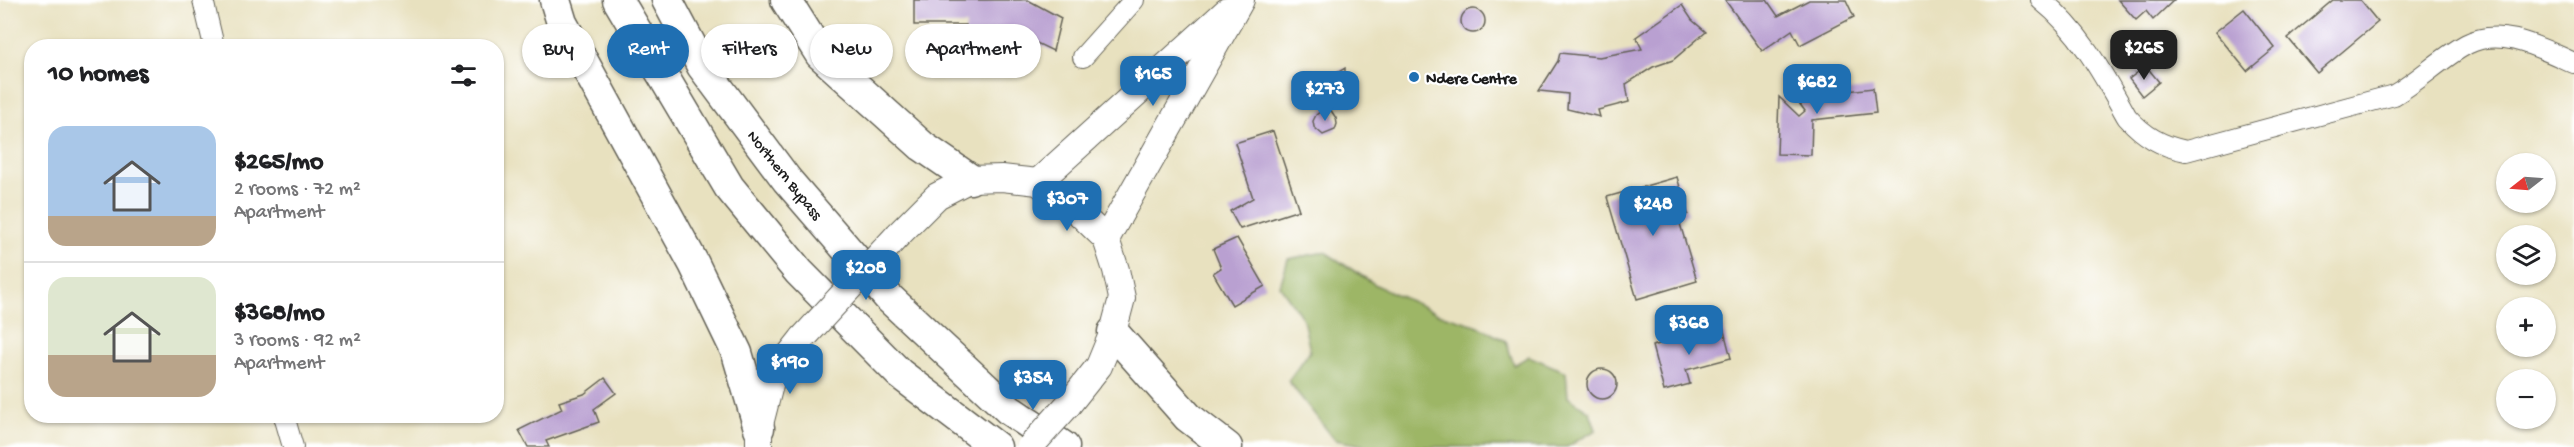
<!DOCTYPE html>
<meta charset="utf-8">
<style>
:root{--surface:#fff;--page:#f2f2f2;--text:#202124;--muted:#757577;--line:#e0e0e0;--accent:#1f6fb2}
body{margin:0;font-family:"Gochi Hand",sans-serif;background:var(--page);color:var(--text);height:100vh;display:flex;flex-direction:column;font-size:22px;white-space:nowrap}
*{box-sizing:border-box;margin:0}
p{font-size:20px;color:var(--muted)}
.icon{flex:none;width:33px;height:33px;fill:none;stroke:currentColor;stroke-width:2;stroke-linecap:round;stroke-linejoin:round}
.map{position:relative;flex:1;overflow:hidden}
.panel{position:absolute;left:24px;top:39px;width:480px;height:384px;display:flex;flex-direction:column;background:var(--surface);border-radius:24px;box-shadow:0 2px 4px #0004}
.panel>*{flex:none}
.hud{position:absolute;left:522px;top:24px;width:570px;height:54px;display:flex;gap:12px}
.needle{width:39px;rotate:253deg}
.controls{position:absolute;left:2496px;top:153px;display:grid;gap:12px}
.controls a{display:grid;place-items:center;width:60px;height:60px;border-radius:50%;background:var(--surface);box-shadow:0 2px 4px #0004;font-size:30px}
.price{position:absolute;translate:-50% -51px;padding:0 14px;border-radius:12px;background:var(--accent);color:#fff;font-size:20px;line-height:39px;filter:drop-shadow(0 2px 3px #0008)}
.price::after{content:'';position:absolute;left:50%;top:36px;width:18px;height:14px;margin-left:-9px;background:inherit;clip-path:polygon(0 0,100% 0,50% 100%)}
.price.current{background:#222;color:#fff}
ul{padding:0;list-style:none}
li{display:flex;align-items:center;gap:18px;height:150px;padding:0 24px}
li+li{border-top:2px solid var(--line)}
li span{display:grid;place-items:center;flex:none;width:168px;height:120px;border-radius:18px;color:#555}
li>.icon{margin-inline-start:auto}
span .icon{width:72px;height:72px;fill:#fffc;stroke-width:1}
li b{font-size:26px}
h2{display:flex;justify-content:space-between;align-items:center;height:72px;padding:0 24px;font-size:26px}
.pill{padding:0 21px;border-radius:27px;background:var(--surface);box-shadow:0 2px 4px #0004;font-size:21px;line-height:54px}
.pill.current{background:var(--accent);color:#fff}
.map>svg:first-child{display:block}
</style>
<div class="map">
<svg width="2574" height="447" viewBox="0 0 2574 447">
<rect width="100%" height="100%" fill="#fff"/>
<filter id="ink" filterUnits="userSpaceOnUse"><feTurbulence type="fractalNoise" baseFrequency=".0167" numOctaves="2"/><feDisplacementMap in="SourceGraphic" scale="12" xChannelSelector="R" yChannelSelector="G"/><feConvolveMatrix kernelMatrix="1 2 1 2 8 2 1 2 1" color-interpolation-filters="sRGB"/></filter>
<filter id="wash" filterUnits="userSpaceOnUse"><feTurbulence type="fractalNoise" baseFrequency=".008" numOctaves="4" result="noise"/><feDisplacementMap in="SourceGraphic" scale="24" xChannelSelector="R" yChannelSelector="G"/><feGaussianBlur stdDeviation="1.35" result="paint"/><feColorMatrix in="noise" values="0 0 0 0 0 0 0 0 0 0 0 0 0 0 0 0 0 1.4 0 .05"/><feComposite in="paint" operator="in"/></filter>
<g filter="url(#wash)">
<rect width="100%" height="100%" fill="#e8e1bf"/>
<path fill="#9db666" stroke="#5c6941" stroke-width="1.5" d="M1325,252l51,33 63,29 37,11 30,16 8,24 15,-9 37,16 2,25 22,15 6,18 -29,17h-194l-38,-7 -47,-59 22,-30 -7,-32 -23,-33 8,-27z"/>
<g id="blocks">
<g fill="#b9a0d1">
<path d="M914,0h114l33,18 -8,33 -43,-21 -4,27 -44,-7 4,-25h-52z"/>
<path d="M1725,0h42l11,16 31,-16h37l8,17 -54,28 -8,-15 -30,21z"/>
<path d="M2118,0h56l-21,20 -7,-9 -10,9z"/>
<path d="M2333,0h27l18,22 -61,51 -29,-35z"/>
<path d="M1682,5l10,15 14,12 -33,28 -20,7 -27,17 3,18 -31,8 2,7 -33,-8 1,-15 -29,-3 19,-30 2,-8 39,4 43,-8 -6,-12z"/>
<path d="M2244,9l31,39 -28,23 -32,-39z"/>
<circle cx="1473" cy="21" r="12"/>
<path d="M2146,66l13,16 -17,14 -13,-17z"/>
<path d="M1345,68v25l-3,5 -12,8 -9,-12v-7l3,-6z"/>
<path d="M1787,87h26v8l60,-7 3,25 -64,7 -1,35 -34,-1 2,-57 20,19 6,-5z"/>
<path d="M1328,106l8,12 1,6 -2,6 -12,5 -9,-8 -1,-6 3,-6z"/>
<path d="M1273,131l26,79 -59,19 -10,-18 23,-13 -18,-55z"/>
<path d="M1677,177l11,37 -10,3 19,64 -60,18 -30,-102z"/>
<path d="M1237,238l28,48 -33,19 -19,-32 8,-5 -8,-19z"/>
<path d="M1723,327l8,31 -45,12 4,14 -26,7 -12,-45z"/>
<circle cx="1602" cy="384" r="15"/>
<path d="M605,378l11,15 -22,16 5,13 -53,19 3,6h-21l-9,-17 43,-21 -3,-7 25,-8z"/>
</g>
</g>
</g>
<g filter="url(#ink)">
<use href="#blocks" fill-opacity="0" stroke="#636155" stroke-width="1.5"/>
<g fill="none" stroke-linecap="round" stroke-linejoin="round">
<defs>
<g id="minor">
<path d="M203,0l11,46"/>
<path d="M2041,0c39,31 62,74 86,117 17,19 34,29 59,34l208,-56c26,-15 47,-37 73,-51 35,-18 75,5 107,19"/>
<path d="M1083,57l51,-57"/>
<path d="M284,416l9,31"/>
</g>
<g id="major">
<path d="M1038,182l189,-171"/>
<path d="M898,235l39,-39 33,-17 32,-1 36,4 40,30 28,27 10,31 6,28 -9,34 -14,34 -31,39"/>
<path d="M1106,239l135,-239"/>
<path d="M759,447v-19l13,-51 31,-39"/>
</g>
<g id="highway">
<path d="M555,0l7,23 132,241 43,89 22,75"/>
<path d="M618,0l111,187 70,85 101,102 96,73"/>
<path d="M667,0l35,66 85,114 101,117 121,113 55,37"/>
<path d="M786,0l34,54 102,92 48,33"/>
<path d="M1113,332l75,85 39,30"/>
</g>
</defs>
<use href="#minor" stroke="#636155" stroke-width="22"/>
<use href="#major" stroke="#636155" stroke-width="28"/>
<use href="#highway" stroke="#636155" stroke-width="33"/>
<use href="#minor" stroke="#fff" stroke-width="20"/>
<use href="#major" stroke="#fff" stroke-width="26"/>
<use href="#highway" stroke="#fff" stroke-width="30"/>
<defs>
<g id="major-bridge">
<path d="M803,338l95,-103"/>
<path d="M1030,447l38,-42"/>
</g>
</defs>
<use href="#major-bridge" stroke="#636155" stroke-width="28" stroke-linecap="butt"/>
<use href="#major-bridge" stroke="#fff" stroke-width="26"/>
</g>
</g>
<circle fill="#1f6fb2" stroke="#fff" stroke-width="2" cx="1414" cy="77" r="6"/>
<g text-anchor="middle" stroke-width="4.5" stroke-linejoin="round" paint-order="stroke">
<g font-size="16" font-weight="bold" fill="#1c1c1c" stroke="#fff" text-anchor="start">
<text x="1426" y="83">Ndere Centre</text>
</g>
<g font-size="16" fill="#1c1c1c" stroke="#fff">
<text transform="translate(786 174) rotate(51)" y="6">Northern Bypass</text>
</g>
</g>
</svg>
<div class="controls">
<a><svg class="needle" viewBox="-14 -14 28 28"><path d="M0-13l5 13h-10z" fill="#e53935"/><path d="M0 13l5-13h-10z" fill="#757577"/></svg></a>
<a><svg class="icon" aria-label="layers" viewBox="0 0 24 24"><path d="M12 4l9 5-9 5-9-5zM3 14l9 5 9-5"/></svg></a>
<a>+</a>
<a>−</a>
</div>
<b class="price current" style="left:2144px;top:81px">$265</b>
<b class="price" style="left:1153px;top:107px">$165</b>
<b class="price" style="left:1817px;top:115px">$682</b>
<b class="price" style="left:1325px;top:122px">$273</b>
<b class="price" style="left:1067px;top:232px">$307</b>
<b class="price" style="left:1653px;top:237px">$248</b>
<b class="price" style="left:866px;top:301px">$208</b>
<b class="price" style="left:1689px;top:356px">$368</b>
<b class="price" style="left:790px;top:395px">$190</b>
<b class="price" style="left:1033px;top:411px">$354</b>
<div class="hud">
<a class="pill">Buy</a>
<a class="pill current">Rent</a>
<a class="pill">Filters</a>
<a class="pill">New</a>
<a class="pill">Apartment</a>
</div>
<section class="panel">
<h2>10 homes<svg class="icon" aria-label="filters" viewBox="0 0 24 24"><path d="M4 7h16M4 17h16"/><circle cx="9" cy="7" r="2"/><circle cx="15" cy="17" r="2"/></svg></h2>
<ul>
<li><span style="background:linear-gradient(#a9c7e8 75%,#b9a48a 0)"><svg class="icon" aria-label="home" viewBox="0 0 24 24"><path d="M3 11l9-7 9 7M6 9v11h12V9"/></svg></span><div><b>$265/mo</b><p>2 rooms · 72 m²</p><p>Apartment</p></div></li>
<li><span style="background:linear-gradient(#dfe7d0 65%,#b9a48a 0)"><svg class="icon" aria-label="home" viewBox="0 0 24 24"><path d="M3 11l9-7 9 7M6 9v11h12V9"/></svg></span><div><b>$368/mo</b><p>3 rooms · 92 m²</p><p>Apartment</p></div></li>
</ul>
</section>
</div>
